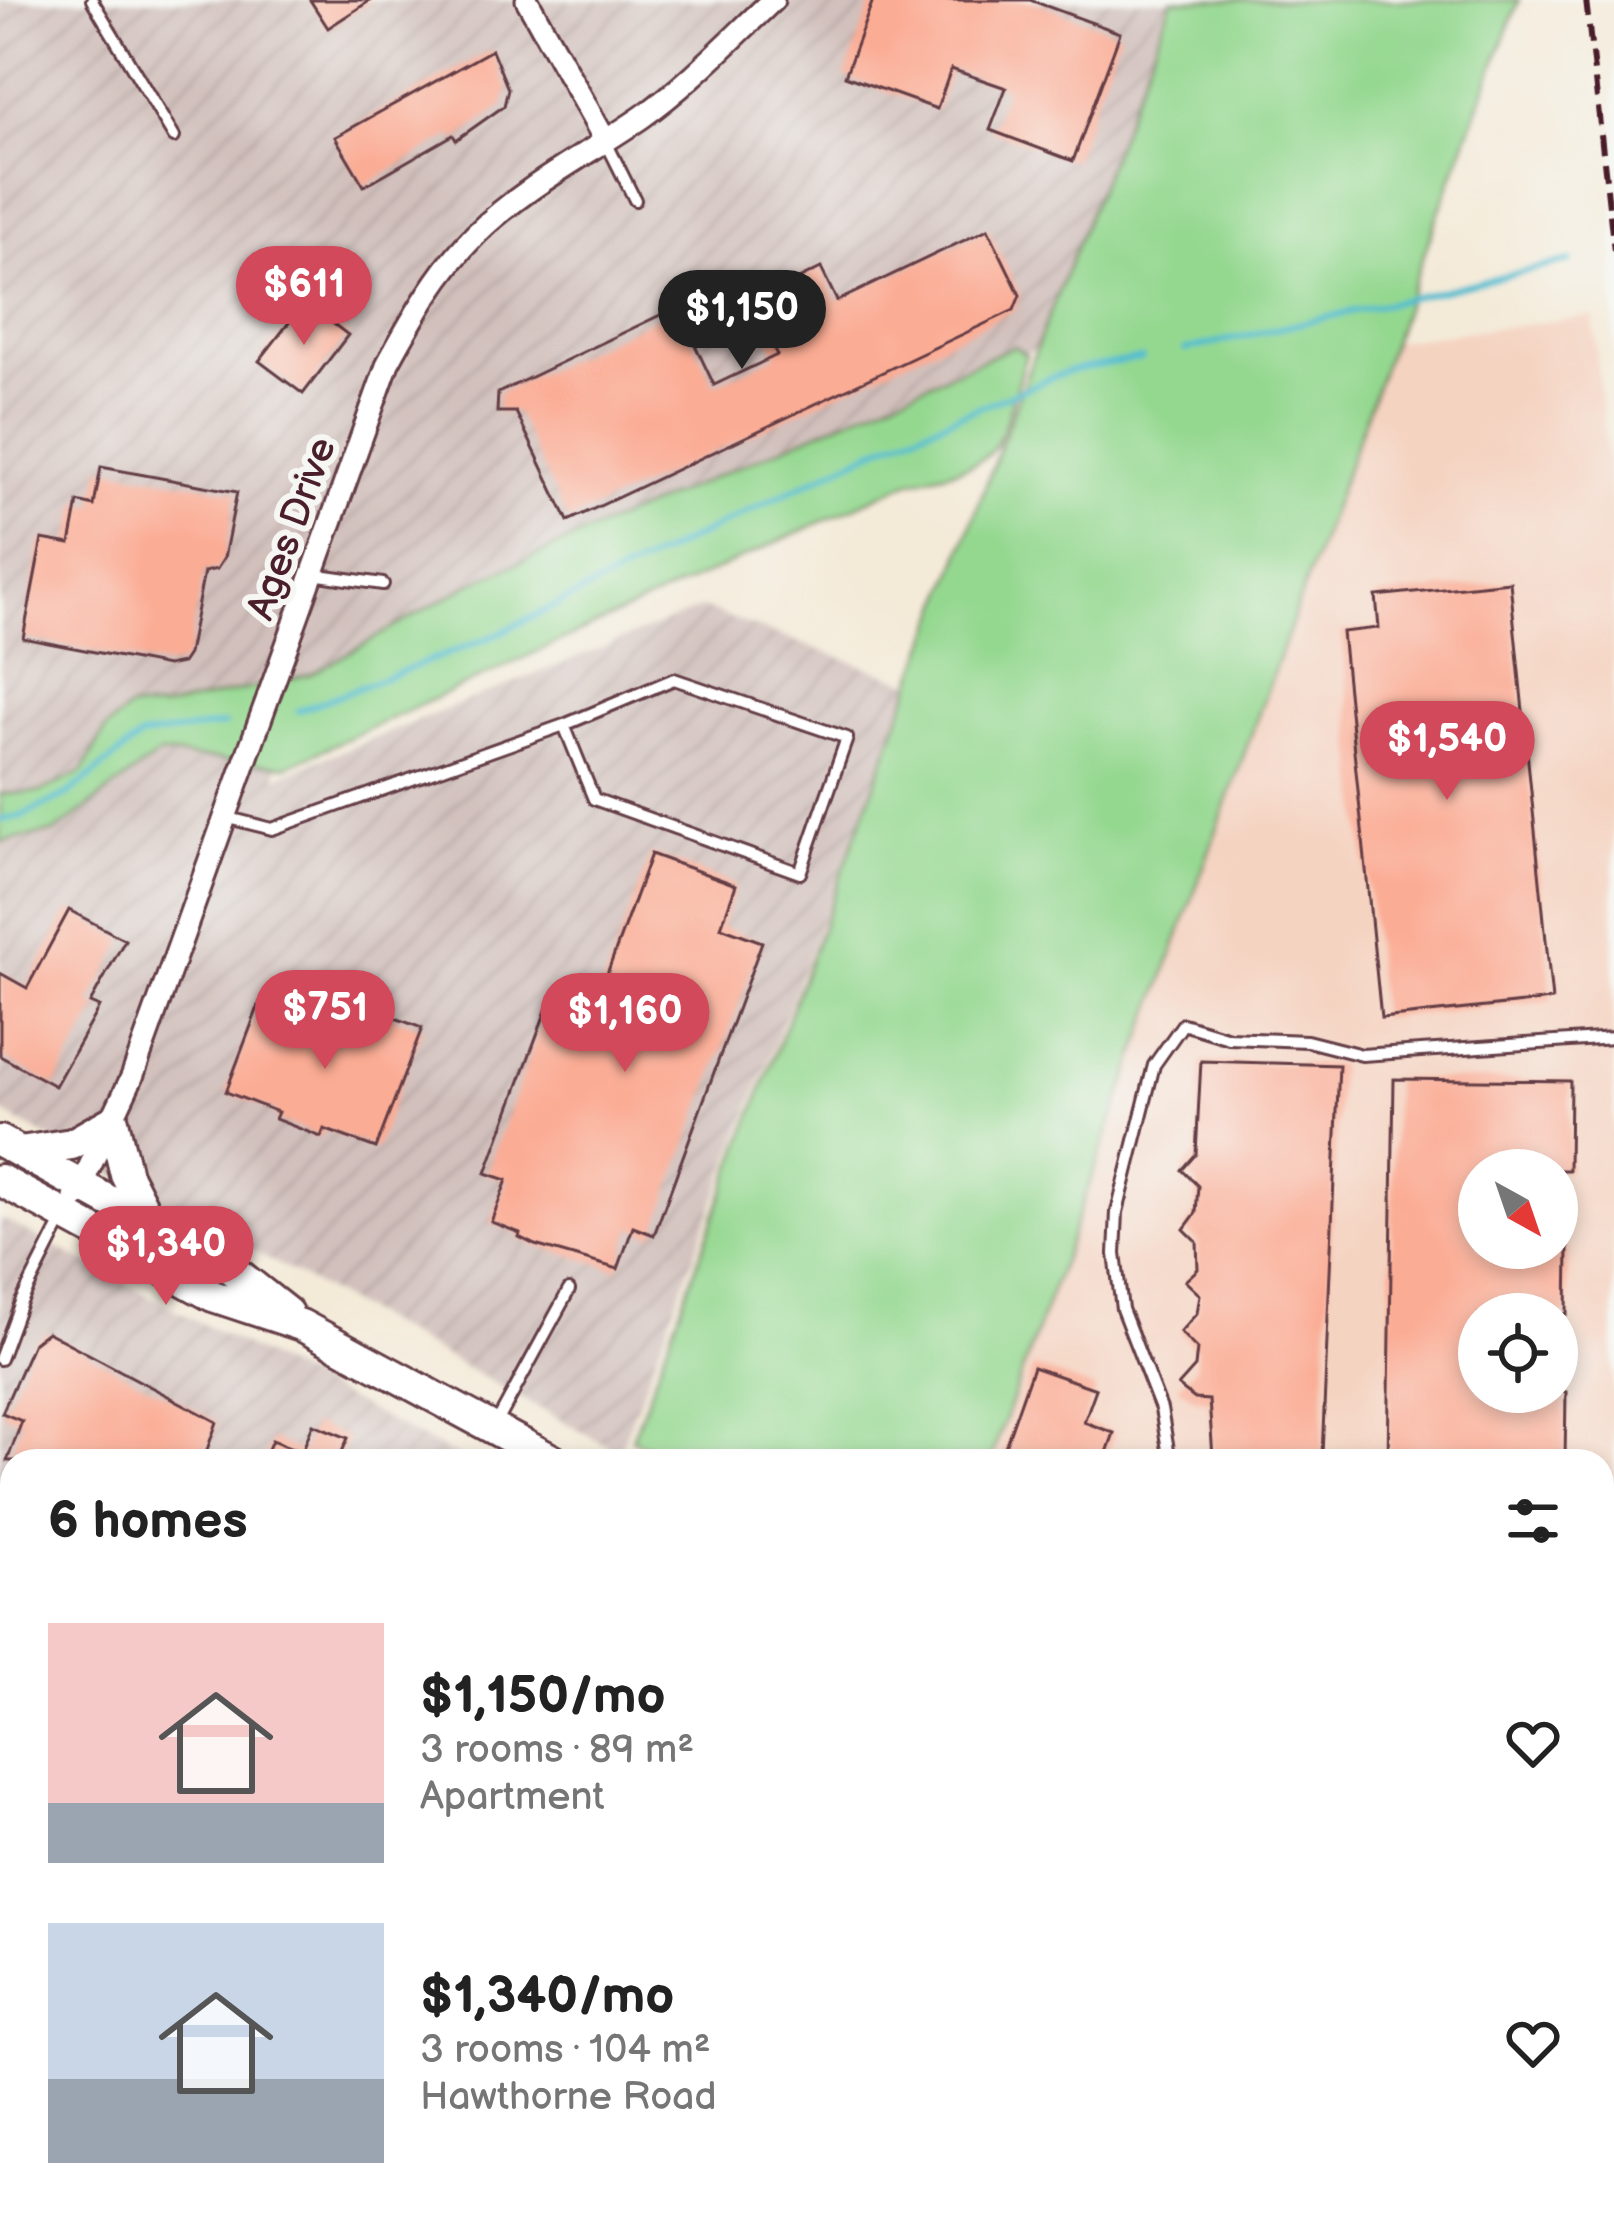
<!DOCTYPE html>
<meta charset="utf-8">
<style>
:root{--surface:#fff;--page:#f2f2f2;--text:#222;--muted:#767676;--accent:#d1495b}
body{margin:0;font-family:"Balsamiq Sans",sans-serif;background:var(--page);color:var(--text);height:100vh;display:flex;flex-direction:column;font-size:45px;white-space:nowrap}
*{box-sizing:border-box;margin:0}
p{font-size:39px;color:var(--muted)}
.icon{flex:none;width:66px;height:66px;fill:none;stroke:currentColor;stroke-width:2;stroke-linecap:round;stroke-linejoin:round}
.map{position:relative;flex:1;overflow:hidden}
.sheet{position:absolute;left:0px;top:1449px;width:1614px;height:771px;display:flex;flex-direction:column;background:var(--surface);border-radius:36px 36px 0 0;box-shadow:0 6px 18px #0003}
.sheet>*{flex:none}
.needle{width:78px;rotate:140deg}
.controls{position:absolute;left:1458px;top:1149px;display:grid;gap:24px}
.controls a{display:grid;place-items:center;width:120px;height:120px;border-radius:50%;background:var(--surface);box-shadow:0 6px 18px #0003;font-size:60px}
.price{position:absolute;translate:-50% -102px;padding:0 27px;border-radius:42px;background:var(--accent);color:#fff;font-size:39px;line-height:78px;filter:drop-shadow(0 3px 6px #0008)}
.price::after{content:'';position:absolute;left:50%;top:72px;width:36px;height:27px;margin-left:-18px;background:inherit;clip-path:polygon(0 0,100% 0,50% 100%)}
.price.active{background:#222;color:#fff}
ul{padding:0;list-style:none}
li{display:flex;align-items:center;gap:36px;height:300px;padding:0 48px}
li span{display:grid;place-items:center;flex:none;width:336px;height:240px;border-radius:0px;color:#555}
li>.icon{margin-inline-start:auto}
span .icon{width:144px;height:144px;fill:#fffc;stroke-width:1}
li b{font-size:51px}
h2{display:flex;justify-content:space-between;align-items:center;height:144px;padding:0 48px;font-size:51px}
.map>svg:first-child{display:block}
</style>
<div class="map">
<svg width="1614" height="2218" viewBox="0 0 1614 2218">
<defs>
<pattern id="industrial-furrows" width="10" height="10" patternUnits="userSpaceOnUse" patternTransform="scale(3)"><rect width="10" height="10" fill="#d1c0bc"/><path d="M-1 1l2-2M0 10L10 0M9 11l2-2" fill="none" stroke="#b5a5a2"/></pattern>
</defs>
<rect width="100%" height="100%" fill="#f6f6f2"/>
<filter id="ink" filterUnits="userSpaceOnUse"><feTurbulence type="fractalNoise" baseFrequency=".00833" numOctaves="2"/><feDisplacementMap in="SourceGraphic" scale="24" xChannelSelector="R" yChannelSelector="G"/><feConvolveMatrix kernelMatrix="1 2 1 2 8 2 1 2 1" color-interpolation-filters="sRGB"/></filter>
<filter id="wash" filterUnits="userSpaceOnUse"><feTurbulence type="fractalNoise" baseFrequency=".004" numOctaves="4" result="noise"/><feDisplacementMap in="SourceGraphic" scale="48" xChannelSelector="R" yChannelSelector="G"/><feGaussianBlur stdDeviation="2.7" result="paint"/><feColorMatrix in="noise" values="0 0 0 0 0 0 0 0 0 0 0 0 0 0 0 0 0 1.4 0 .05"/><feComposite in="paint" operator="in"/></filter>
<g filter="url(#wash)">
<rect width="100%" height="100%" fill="#f4ead8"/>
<path fill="#f5d3c1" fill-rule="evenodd" d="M1593,316l21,213v1140l-12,44v-252h-612l397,-1119zM1479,1170h78v78h-78zM1479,1314h78v78h-78z"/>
<g fill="url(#industrial-furrows)">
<path d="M0,0h1183l-132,342 -435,185 -322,161 -18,89 426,-169 210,75 -293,769 -619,-341z"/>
<path d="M0,1218l465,243h-453v747h639l-5,4 -13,6h-633z"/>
</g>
<g fill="#94d890" stroke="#6f7c5e" stroke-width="3">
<path d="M1172,0h347l-80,212 -449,1249h-316l-42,-22 409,-1103z"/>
<path d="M1014,346l12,9c-8,23 -20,76 -33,94 -14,20 -59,25 -82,32l-624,285 -128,-12 -104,78 -55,10v-48l40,-2 42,-20 24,-43 23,-20h33l149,-35 159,-90z"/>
<path d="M12,2193v15h598l-21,10h-586l-2,-6z"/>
<path d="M1360,2208h149l18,10h-171z"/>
</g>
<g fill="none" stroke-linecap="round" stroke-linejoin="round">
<g stroke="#53bdd0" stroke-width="6">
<path d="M1185,350l385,-89"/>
<path d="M298,711l191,-73 387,-189 192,-78 74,-13"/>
<path d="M0,820l22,-4 45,-21 74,-58 83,-12"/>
</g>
</g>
<g id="blocks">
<g fill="#fbac94">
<path d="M310,0h61l-43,28z"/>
<path d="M873,0h157l90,33 -47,128 -83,-31 16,-42 -55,-19 -14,40 -92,-33z"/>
<path d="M492,50l16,39 -4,17 -48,34 -3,-5 -89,51 -29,-49z"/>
<path d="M988,229l32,66 -6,15 -446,211 -52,-109h-19l1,-19 179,-86 37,78 63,-30 -25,-53 69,-34 16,33z"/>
<path d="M305,302l43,33 -45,59 -44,-33z"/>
<path d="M101,467l136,25 -13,66 -7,11 -13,3 -16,82 -6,9 -15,3 -144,-28 19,-99 28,5 8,-42 16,4z"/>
<path d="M1510,582l42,418 -171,18 -39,-386 37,-4 -3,-32z"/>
<path d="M651,854l85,31 -15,42 41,15 -108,293 -21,-8 -15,42 -83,-24 -16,-8 1,-4 -29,-11 16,-42 -21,-7 62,-168 42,15z"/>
<path d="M69,910l56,30 -35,63 9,4 -44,79 -55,-30v-83l27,15z"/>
<path d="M260,1002l100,37 12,-30 50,19 -46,120 -52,-19 -3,8 -46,-18 3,-7 -52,-20z"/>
<path d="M1201,1061l138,4 -17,390 -109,2 -4,-57 -14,-1 -17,-13 17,-19 2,-18 -17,-17 17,-19 3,-18 -15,-14 13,-12 -1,-27 -13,-13 12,-16 2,-27 -16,-16 14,-16z"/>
<path d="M1394,1079l176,2 -1,89h-90v78h89l-1,66h-88v78h87l-1,69h-177z"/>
<path d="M47,1332l170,90 -14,39h-196l15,-40 -20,-8 31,-70z"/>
<path d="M1033,1367l63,22 -12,33 30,11 -10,28h-104z"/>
<path d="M313,1424l35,14 -10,23h-75l9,-21 30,12z"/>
</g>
</g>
</g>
<g filter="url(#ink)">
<use href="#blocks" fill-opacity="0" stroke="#643d45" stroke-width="3"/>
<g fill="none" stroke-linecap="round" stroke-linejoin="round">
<defs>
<g id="service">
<path d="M92,0l82,137"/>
<path d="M605,140l30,60"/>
<path d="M312,574l71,10"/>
<path d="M225,817l47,12 292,-104 110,-46 173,59 -47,135 -206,-74 -30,-74"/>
<path d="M0,1359l21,-57 42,-83"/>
<path d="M496,1424l73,-134"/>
<path d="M1170,1461l-9,-52 -39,-100 -7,-55 2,-42 37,-147 29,-41 46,14 78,3 55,14 252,-17"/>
<path d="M1602,1585l12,-74"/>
<path d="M0,1851l12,4"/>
<path d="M0,2168l12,-12"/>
<path d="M954,2208l3,10"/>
</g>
<g id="minor">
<path d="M527,0l78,140"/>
<path d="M75,1198l57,-121 256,-714c25,-46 51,-92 88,-129 49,-48 111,-79 166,-117 47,-33 89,-78 131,-117"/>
</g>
<g id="secondary">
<path d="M0,1141l230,127 57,45"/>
<path d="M20,1152l52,-8 41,-23 13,54 25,49"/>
<path d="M0,1180l213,116 88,29 253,136"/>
<path d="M1602,2196l12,8"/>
<path d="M1575,2208l13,10"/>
<path d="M672,2218l14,-10"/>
</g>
</defs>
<use href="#service" stroke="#643d45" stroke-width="16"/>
<use href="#minor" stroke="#643d45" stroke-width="27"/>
<use href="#secondary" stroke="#643d45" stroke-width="36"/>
<use href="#service" stroke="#fff" stroke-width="10"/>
<use href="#minor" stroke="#fff" stroke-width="21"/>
<use href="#secondary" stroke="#fff" stroke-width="30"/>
<g stroke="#4a1f2b" stroke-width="6" stroke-dasharray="18 9" stroke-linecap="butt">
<path d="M1586,0l28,251"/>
<path d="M1602,1877l12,-33"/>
<path d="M1477,2218l4,-10"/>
</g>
</g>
</g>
<g text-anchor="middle" stroke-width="12" stroke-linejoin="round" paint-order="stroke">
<g font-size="39" fill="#4a1f2b" stroke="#f6f6f2">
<text transform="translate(290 528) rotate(-70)" y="14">Ages Drive</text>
</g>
</g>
</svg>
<div class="controls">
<a><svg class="needle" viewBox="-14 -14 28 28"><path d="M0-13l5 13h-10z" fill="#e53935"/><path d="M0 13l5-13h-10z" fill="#767676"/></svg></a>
<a><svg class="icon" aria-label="locate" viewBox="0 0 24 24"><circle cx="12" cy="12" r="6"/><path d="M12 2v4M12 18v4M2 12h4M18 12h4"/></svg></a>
</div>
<b class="price" style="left:304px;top:348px">$611</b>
<b class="price active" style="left:742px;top:372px">$1,150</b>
<b class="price" style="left:1447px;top:803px">$1,540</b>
<b class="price" style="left:325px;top:1072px">$751</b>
<b class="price" style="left:625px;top:1075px">$1,160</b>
<b class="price" style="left:166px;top:1308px">$1,340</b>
<section class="sheet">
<h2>6 homes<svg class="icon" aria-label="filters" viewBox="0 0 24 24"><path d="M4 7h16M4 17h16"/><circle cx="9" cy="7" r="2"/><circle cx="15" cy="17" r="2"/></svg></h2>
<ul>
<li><span style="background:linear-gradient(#f6c9c9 75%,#9aa5b1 0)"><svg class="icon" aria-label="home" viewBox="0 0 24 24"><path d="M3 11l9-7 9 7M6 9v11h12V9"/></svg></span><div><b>$1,150/mo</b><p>3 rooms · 89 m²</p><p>Apartment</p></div><svg class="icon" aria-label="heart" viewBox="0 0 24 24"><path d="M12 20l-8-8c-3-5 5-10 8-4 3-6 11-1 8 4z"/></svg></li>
<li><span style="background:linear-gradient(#c9d6e8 65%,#9aa5b1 0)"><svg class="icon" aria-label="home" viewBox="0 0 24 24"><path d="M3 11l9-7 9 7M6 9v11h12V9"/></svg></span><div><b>$1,340/mo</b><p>3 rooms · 104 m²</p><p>Hawthorne Road</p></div><svg class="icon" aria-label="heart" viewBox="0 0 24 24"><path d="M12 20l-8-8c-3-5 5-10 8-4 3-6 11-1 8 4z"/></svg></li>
</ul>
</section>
</div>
